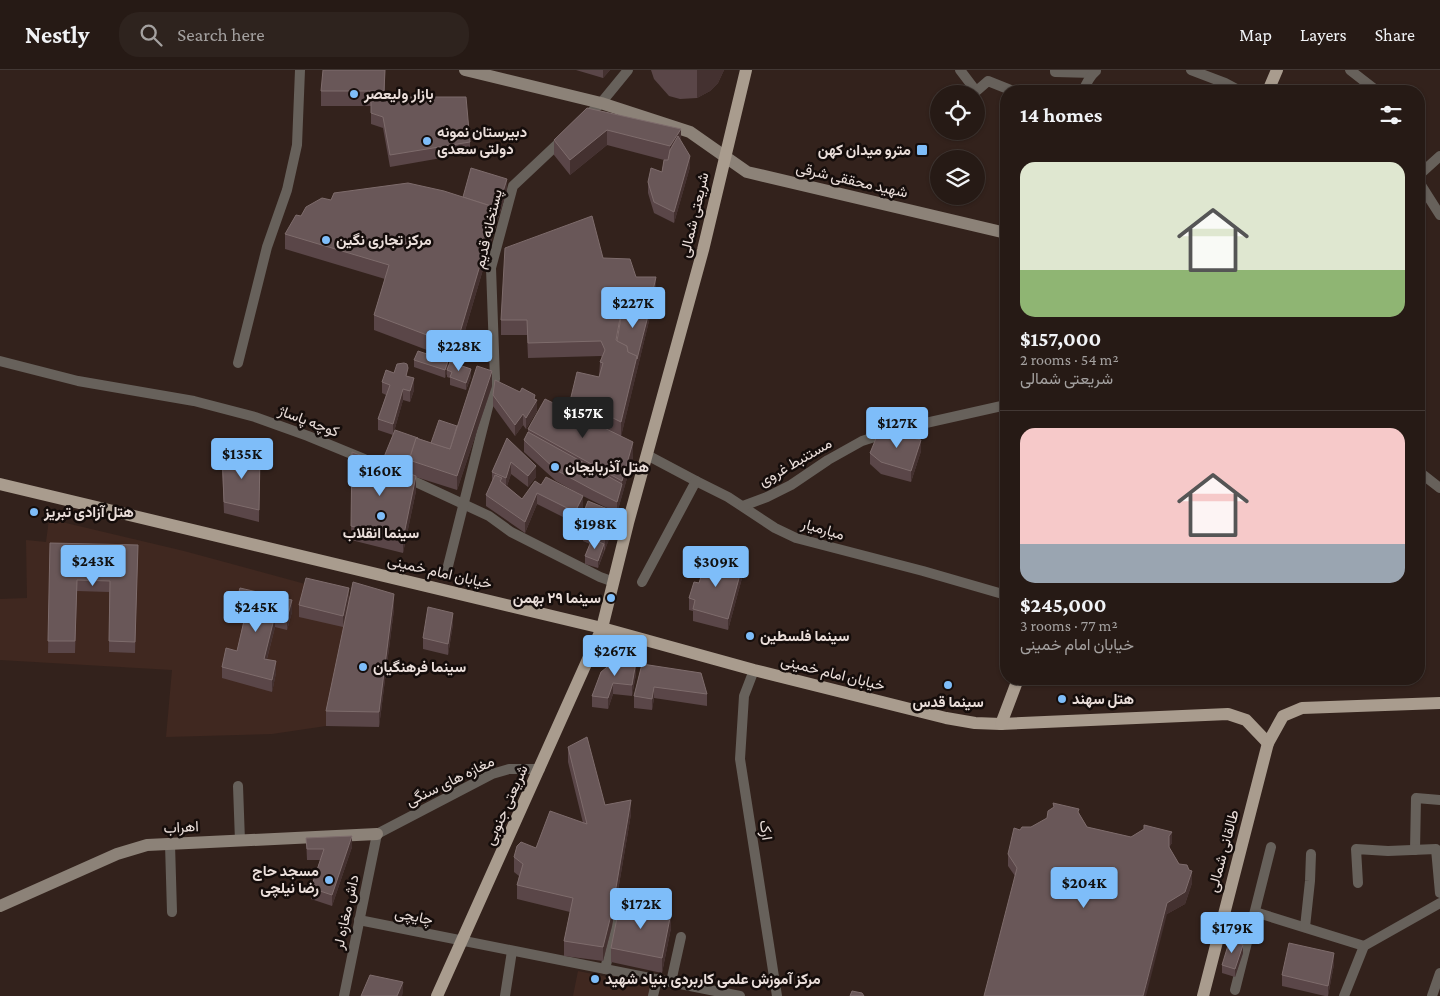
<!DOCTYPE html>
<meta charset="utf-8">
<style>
:root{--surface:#261a15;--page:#2e231e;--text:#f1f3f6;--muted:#a4a1a0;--line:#423834;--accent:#7ebdf9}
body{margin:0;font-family:"Crimson Pro",Vazirmatn,serif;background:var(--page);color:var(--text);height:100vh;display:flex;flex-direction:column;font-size:19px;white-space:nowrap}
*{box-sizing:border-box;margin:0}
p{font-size:16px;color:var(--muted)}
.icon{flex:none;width:28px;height:28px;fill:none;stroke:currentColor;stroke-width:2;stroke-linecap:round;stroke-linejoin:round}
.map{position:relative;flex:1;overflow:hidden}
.sheet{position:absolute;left:1000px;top:15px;width:425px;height:600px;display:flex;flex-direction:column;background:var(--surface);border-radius:20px;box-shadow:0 1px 4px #0004,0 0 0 1px var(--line)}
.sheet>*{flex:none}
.fabs{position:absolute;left:930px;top:15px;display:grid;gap:10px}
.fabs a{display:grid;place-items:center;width:55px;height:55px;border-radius:50%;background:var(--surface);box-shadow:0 1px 4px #0004,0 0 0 1px var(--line);font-size:25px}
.price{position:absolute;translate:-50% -42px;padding:0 11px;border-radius:5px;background:var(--accent);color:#111;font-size:16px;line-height:32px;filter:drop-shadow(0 1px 2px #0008)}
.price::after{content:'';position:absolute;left:50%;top:30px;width:15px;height:11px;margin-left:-8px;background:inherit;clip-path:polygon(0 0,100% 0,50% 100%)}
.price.active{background:#222;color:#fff}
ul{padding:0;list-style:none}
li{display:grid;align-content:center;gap:10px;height:265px;padding:0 20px}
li+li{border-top:1px solid var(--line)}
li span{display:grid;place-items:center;height:155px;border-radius:15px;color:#555}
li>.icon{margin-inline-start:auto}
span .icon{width:90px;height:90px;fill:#fffc;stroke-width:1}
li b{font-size:21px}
h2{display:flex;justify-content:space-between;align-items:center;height:60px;padding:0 20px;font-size:21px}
header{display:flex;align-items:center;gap:30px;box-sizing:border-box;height:70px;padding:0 25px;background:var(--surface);border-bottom:1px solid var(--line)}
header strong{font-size:24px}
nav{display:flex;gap:28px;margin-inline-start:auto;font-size:18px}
.search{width:350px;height:45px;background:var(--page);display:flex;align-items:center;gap:12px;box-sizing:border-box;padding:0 18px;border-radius:20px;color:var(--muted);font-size:19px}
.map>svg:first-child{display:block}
</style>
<header>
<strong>Nestly</strong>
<div class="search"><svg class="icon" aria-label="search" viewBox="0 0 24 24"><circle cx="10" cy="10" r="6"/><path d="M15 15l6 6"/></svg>Search here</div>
<nav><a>Map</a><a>Layers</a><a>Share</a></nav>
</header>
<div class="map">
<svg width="1440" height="926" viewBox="0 0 1440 926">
<rect width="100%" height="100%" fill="#33221c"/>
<g fill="#402820">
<path d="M49,449l135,32 169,46 -27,129 -54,8 -106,3 6,-67 -172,-10v-61l27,-1 -1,-58 20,2z"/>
<path d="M578,901l73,15 -3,10h-75z"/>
</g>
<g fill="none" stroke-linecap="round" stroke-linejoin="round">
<g stroke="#67615b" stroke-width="10">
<path d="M960,0l16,21"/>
<path d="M1055,0v2l38,1"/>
<path d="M1191,0l34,13 15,8"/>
<path d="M1350,0l27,21"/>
<path d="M1083,21c3,-7 7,-15 13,-20"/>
<path d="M973,24l15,-13 25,10"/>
<path d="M585,48l16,-15 27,-33"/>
<path d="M1419,105l21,-19"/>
<path d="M1419,112l21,33"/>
<path d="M0,291l78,20 116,20 61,16 53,19 56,23"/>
<path d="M238,293l29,-116 20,-57 10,-45 3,-75"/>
<path d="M647,385l49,26 32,16 47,31 21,10 127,33 83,24"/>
<path d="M1419,404h3l18,14"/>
<path d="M405,407l84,39 22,16 89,45 14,5"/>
<path d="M743,436l24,-9 24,-12 37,-25 34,-19 37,-12 107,-24"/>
<path d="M446,504l49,-195 -4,-111 22,-82 51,-48"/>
<path d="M642,512l54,-101"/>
<path d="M754,600l-10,26 -4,63 37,237"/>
<path d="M238,716l2,55"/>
<path d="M170,774l2,68"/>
<path d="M1415,780l1,-52 24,2"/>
<path d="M1358,813l-2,-34 32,2 48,-2 4,44"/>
<path d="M1255,842l109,34"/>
<path d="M359,850l381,76"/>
<path d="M1305,857l5,-46 1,-27"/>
<path d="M605,899l13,-54"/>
<path d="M671,912l10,-45"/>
<path d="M1235,920l36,-143"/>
<path d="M344,926l33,-162 115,-60 17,-5h31"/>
<path d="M505,926l7,-45"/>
<path d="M653,926l4,-17"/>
<path d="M1344,926l20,-50 76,-43"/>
<path d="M1432,926l8,-23"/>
</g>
<g stroke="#8c8278" stroke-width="12">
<path d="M465,0l136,33 89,29 57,40 259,61"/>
<path d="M0,836l117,-52 30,-9 230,-11"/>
</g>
<g stroke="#a99c8e" stroke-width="12">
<path d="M1268,21l9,-21"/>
<path d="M0,414l602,144 152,42 192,48 29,5 26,1 227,-10 18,6 22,23"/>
<path d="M1001,654l17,-45"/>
<path d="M437,926l165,-368 26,-105 75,-273 43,-180"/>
<path d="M1203,926l65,-253 15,-27 19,-8 138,-5"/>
</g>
</g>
<g fill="#5a4648">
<path d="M385,0v27l85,45v11l-80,14 -7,-39 -12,-4v-18h-50v-15z"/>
<path d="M576,0h34l-7,8z"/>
<path d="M651,0h73l-6,13 -8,8 -13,7 -17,1 -11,-3 -15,-17z"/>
<path d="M587,38l94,33 9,26 -16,56 -20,-10 -6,-20v-11l14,-10 2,-12 -57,-15 -37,30 -16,-20v-15z"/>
<path d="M507,120l-10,32 -41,139 -82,-31v-15l11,-36 -100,-30v-15l16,-18 30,-16 132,-3z"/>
<path d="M603,188l53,34 -35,144 12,21 -16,56 -34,-17v11l-8,16 -38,-19 -12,29 -39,-27v-11l6,-14v-9l15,-34 29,39 -8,10 -17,-13 -4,12 15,13 19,-14 31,5 -16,-9 -32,-29v-12l4,-8v-3l43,-18v-14l28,-20 1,-15 2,-5 -1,-1 -73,2 -1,-23h-26v-15z"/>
<path d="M414,290l34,6 23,11 -5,13 -16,-5v-7l-3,-1v-4l-2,5 -31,-11z"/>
<path d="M408,307l6,13 -4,12 -7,-2 -10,35 -15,-5v-11l8,-24 -4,-2v-11z"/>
<path d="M492,316l-35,104 -41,-13v14l-13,62 -52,-13 1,-88 32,12v-7l34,-19 13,5 26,-17z"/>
<path d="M520,322l15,7 2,12 -11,18 -3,-4 -8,11 -22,-30v-11z"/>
<path d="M915,369l6,12 -10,31 -30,-8 -11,-10v-11z"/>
<path d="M260,385l-1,67 -35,-9 -2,-49z"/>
<path d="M581,449l34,4 -17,45 -13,-4v-8l5,-12 -7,-3v-10l-2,-1z"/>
<path d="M50,473l88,2 -3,108 -26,-1v-60l-32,-1 -2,62h-27z"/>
<path d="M1419,473h4l2,52h-6z"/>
<path d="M742,508l-14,52 -35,-9v-10l-4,-1v-12l10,-15z"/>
<path d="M349,529l-6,28 -44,-10v-12z"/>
<path d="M235,536l57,6 -5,18 -12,-3 -8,32 9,14 -4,19 -50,-14v-11l15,-16 7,-32 -9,-2z"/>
<path d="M394,539l-15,118 -53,-1v-15z"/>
<path d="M453,554l-5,31 -25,-6v-11z"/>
<path d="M642,594l65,30v12l-53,-8 -2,12 -18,-2v-12z"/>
<path d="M601,602l35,2 -4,22 -19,-2 -5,15 -16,-2v-11z"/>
<path d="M568,677l37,58 26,9 -19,112 -9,35 -39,-5v-15l6,-29 -53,-13v-14l2,-9 -5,-4v-15l22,-9 47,-25 -15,-61z"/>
<path d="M1079,743l8,14 44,10 41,6 -3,4 10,17 13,19 -7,21 -18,10 -152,-38 -7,-10v-12l12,-24z"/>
<path d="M306,768l46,9 -20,59 -21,-7v-11l9,-28h-13z"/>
<path d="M671,858l-9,45 -51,-11v-14z"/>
<path d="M1243,883l-8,24 -13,-4v-8z"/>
<path d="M1334,894l-6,32h-3l-43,-10v-11z"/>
</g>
<g fill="#443130">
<path d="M603,0h7l-7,8z"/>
<path d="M697,0h27l-6,13 -8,8 -13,7z"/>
<path d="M681,59v15l-11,17v-15z"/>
<path d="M607,60v15l-37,30v-15z"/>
<path d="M690,86v11l-16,56v-11z"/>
<path d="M507,109v11l-10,32 -41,139v-15l41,-138z"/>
<path d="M656,207v15l-35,145v-15l16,-66 13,-48v-4z"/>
<path d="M641,233v15l-25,26 5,-31z"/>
<path d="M448,291v8l-1,1v3l-2,5v-8z"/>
<path d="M471,299v8l-5,13v-7z"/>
<path d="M492,301v15l-35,104v-14z"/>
<path d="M414,308v12l-4,12v-11z"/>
<path d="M403,319v11l-10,35v-11z"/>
<path d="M535,325v8l2,-3v11l-11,18v-11z"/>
<path d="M523,344v11l-8,11v-11z"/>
<path d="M915,357v11l-2,11v-11z"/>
<path d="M921,370v11l-10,31v-11z"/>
<path d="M633,372v15l-11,39v-15z"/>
<path d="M511,392v12l-5,15v-11z"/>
<path d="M536,396v11l-8,10v-11z"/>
<path d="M416,406v15l-13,62v-14z"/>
<path d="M622,414v12l-5,17v-11z"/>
<path d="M537,423v11l-12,29v-11z"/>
<path d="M583,426v11l-8,16v-11z"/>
<path d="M615,442v11l-10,27v-11z"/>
<path d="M604,474v7l-6,17v-7z"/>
<path d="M742,497v11l-14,52v-11z"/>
<path d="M349,518v11l-6,28v-11z"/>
<path d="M394,524v15l-15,118v-15z"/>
<path d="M292,530v12l-5,18v-12z"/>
<path d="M453,543v11l-5,31v-11z"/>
<path d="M275,545v12l-11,43v-11z"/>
<path d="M276,591v12l-4,19v-12z"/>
<path d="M636,592v12l-4,22v-11z"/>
<path d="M613,613v11l-5,15v-11z"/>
<path d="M654,617v11l-2,12v-11z"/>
<path d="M631,730v14l-19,112 -9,35v-14z"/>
<path d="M1172,762v11l-3,4v-11z"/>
<path d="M352,766v11l-20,59v-11z"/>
<path d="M1192,801v12l-7,21 -18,10 -21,82h-3l24,-93z"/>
<path d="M671,843v15l-9,45v-15z"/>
<path d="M1243,875v8l-8,24v-8z"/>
<path d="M1334,883v11l-6,32v-10z"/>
<path d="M403,912v11l-1,3h-5z"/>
</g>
<g fill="#695758" stroke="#7e6c6c">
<path d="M323,0h62l-1,21h-63z"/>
<path d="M371,27h95l4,45 -80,13 -7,-38 -12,-4z"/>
<path d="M587,38l94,21 -11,17 -63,-16 -37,30 -16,-20z"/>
<path d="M678,66l12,20 -16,56 -20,-10 -6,-20 3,-14 11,4 2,-12h4l2,-10z"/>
<path d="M471,98l36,11 -10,32v-3l-34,-11z"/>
<path d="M408,113l36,8 53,17 -41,138 -82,-31 15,-50 -104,-31 11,-19 5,1 5,-9 16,-9 9,2 3,-7z"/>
<path d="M592,146l11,42 27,1 6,18h20l-6,27 -9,-1 -20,10 -5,27 11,6 1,6 9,4 -16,66 -50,-25 6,-25 22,5 4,-14 -3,-1 5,-12 -4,-9 -73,2 -1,-23h-26l4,-72z"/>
<path d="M641,237l9,1 -13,51v-3l-9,-4 -1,-6 -10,-5 4,-24z"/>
<path d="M418,281l30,10 -3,9 -31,-10z"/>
<path d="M450,292l21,7 -5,14 -16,-6 2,-5 -5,-2z"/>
<path d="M404,293l3,1 1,4 -2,8 8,2 -4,13 -7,-2 -10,35 -15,-5 12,-34 -8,-3 4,-12 8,3 3,-9z"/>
<path d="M477,296l15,5 -35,105 -48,-16 7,-22 34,11z"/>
<path d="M495,310l25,12 2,-4 13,7 -1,4 3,1 -11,18 -3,-4 -8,11 -22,-30z"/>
<path d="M545,329l88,43 -11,39 -94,-52z"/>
<path d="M439,350l18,6 -7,23 -19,-6z"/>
<path d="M915,357l-2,11 8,2 -10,31 -30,-9 -11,-9 7,-17z"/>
<path d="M395,360l23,8h-2l-7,22 -1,6 -24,-9z"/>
<path d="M528,362l94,52 -5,18 -24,-12 -37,-20 -32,-30z"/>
<path d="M507,368l29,28 -8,10 -17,-14 -5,16 -14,-6z"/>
<path d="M352,382l64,24 -13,63 -52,-13z"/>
<path d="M222,383l38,2 -1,55 -35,-8z"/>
<path d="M495,405l7,3 -2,3 22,18 13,-18 6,4 5,-8 37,19 -8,16 -38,-19 -12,29 -39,-27z"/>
<path d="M588,431l27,11 -10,27 -22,-9 4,-9 -6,-2z"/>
<path d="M592,469l12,5 -6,17 -13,-5z"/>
<path d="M50,473l88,2 -3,97 -26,-1 1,-60 -33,-1 -2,61h-27z"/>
<path d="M1419,473h4l2,48 -6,1z"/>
<path d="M707,488l35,9 -14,52 -35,-10 2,-9 -6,-2 5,-16 5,1z"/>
<path d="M306,508l43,10 -6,28 -44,-11z"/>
<path d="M353,512l41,12 -15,118 -53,-1z"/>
<path d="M240,518l52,12 -5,18 -12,-3 -11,44 12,2 -4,19 -50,-13 4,-19 11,3 10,-43 -12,-2z"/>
<path d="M428,537l25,6 -5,31 -25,-6z"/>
<path d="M617,589l19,3 -4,23 -19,-2 -5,15 -16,-2 9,-24z"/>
<path d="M642,594l59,9 6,21 -53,-7 -2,12 -18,-3z"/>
<path d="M587,667l18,68 26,-5 -19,111 -9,36 -39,-6 9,-43 -56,-13 6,-21 -9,-7 3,-11 4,-4 15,6 14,-37 37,13 -19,-77z"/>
<path d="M1053,733l26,6 -1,3 9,15 44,10 13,-8v-4l28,7 -3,4v11l10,17 8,1 2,5 3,1 -7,21 -18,11 -24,93h-159l33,-128 -9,-14 6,-26 6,2 2,-3h9l16,-9 1,-7 6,-4z"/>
<path d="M352,766l-20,59 -21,-7 13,-39h-17l-1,-11z"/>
<path d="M620,833l51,10 -9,45 -51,-10z"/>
<path d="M1230,869l13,6 -8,24 -13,-4z"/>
<path d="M1289,873l45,10 -6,33 -46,-11z"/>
<path d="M370,905l33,7 -6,14h-36z"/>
<path d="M852,921l10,2 2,3h-14z"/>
</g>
<g fill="#7ebdf9" stroke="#150d0b" stroke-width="2">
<circle cx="354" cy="24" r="5"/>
<circle cx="427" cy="71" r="5"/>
<rect x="916" y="74" width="12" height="12" rx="2.5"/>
<circle cx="326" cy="170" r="5"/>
<circle cx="555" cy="397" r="5"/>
<circle cx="34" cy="442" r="5"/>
<circle cx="381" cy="446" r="5"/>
<circle cx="611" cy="528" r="5"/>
<circle cx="750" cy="566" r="5"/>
<circle cx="363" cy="597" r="5"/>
<circle cx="948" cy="615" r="5"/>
<circle cx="1062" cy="629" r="5"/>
<circle cx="329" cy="810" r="5"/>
<circle cx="595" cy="909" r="5"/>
</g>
<g text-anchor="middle" stroke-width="5" stroke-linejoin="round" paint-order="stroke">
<g font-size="15" font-weight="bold" fill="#eadeda" stroke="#150d0b" text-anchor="start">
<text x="364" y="29">بازار ولیعصر</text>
<text x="437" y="67">دبیرستان نمونه<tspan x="437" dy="17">دولتی سعدی</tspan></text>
<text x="911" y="85" text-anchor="end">مترو میدان کهن</text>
<text x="336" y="175">مرکز تجاری نگین</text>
<text x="565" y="402">هتل آذربایجان</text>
<text x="44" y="447">هتل آزادی تبریز</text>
<text x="381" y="468" text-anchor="middle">سینما انقلاب</text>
<text x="601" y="533" text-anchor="end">سینما ٢٩ بهمن</text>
<text x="760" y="571">سینما فلسطین</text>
<text x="373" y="602">سینما فرهنگیان</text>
<text x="1072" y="634">هتل سهند</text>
<text x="948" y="637" text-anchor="middle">سینما قدس</text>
<text x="319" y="806" text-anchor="end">مسجد حاج<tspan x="319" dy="17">رضا نیلچی</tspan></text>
<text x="605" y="914">مرکز آموزش علمی کاربردی بنیاد شهید</text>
</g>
<g font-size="15" fill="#eadeda" stroke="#150d0b">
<text transform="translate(852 110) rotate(13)" y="5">شهید محققی شرقی</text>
<text transform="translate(694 145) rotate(-77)" y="5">شریعتی شمالی</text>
<text transform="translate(488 159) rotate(-77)" y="5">پستخانه قدیم</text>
<text transform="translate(309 351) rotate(21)" y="5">کوچه پاساژ</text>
<text transform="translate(795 392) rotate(-30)" y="5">مستنبط غروی</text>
<text transform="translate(823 459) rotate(16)" y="5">میارمیار</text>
<text transform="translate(440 502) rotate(13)" y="5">خیابان امام خمینی</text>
<text transform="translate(833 603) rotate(14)" y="5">خیابان امام خمینی</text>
<text transform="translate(450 711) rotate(-26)" y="5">مغازه های سنگی</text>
<text transform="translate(506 735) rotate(-66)" y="5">شریعتی جنوبی</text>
<text transform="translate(181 757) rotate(-3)" y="5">اهراب</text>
<text transform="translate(766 760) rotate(81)" y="5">ارک</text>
<text transform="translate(1223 781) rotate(-75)" y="5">طالقانی شمالی</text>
<text transform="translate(346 842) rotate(-78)" y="5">داش مغازه لر</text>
<text transform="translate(414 846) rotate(12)" y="5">چایچی</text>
</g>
</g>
</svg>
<div class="fabs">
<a><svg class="icon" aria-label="locate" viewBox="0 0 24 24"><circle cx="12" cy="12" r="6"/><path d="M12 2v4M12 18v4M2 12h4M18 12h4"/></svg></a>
<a><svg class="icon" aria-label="layers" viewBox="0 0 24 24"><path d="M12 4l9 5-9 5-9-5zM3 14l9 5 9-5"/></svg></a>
</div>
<b class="price" style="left:633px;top:259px">$227K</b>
<b class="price" style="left:459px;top:302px">$228K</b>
<b class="price active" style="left:583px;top:369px">$157K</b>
<b class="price" style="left:897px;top:379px">$127K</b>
<b class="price" style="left:242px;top:410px">$135K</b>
<b class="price" style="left:380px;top:427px">$160K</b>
<b class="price" style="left:595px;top:480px">$198K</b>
<b class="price" style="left:93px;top:517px">$243K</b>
<b class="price" style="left:716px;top:518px">$309K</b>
<b class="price" style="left:256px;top:563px">$245K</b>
<b class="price" style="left:615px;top:607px">$267K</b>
<b class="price" style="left:1084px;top:839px">$204K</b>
<b class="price" style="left:641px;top:860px">$172K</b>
<b class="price" style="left:1232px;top:884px">$179K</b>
<section class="sheet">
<h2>14 homes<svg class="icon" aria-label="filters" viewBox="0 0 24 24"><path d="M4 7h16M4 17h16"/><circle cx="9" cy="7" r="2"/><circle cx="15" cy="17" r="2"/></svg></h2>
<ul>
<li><span style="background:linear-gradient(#dfe7d0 70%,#8fb573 0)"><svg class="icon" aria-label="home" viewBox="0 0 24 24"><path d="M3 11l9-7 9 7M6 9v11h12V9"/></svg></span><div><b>$157,000</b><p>2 rooms · 54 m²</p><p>شریعتی شمالی</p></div></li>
<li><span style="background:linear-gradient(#f6c9c9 75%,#9aa5b1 0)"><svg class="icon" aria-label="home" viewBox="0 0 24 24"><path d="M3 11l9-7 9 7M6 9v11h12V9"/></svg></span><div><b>$245,000</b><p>3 rooms · 77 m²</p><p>خیابان امام خمینی</p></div></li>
</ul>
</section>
</div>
